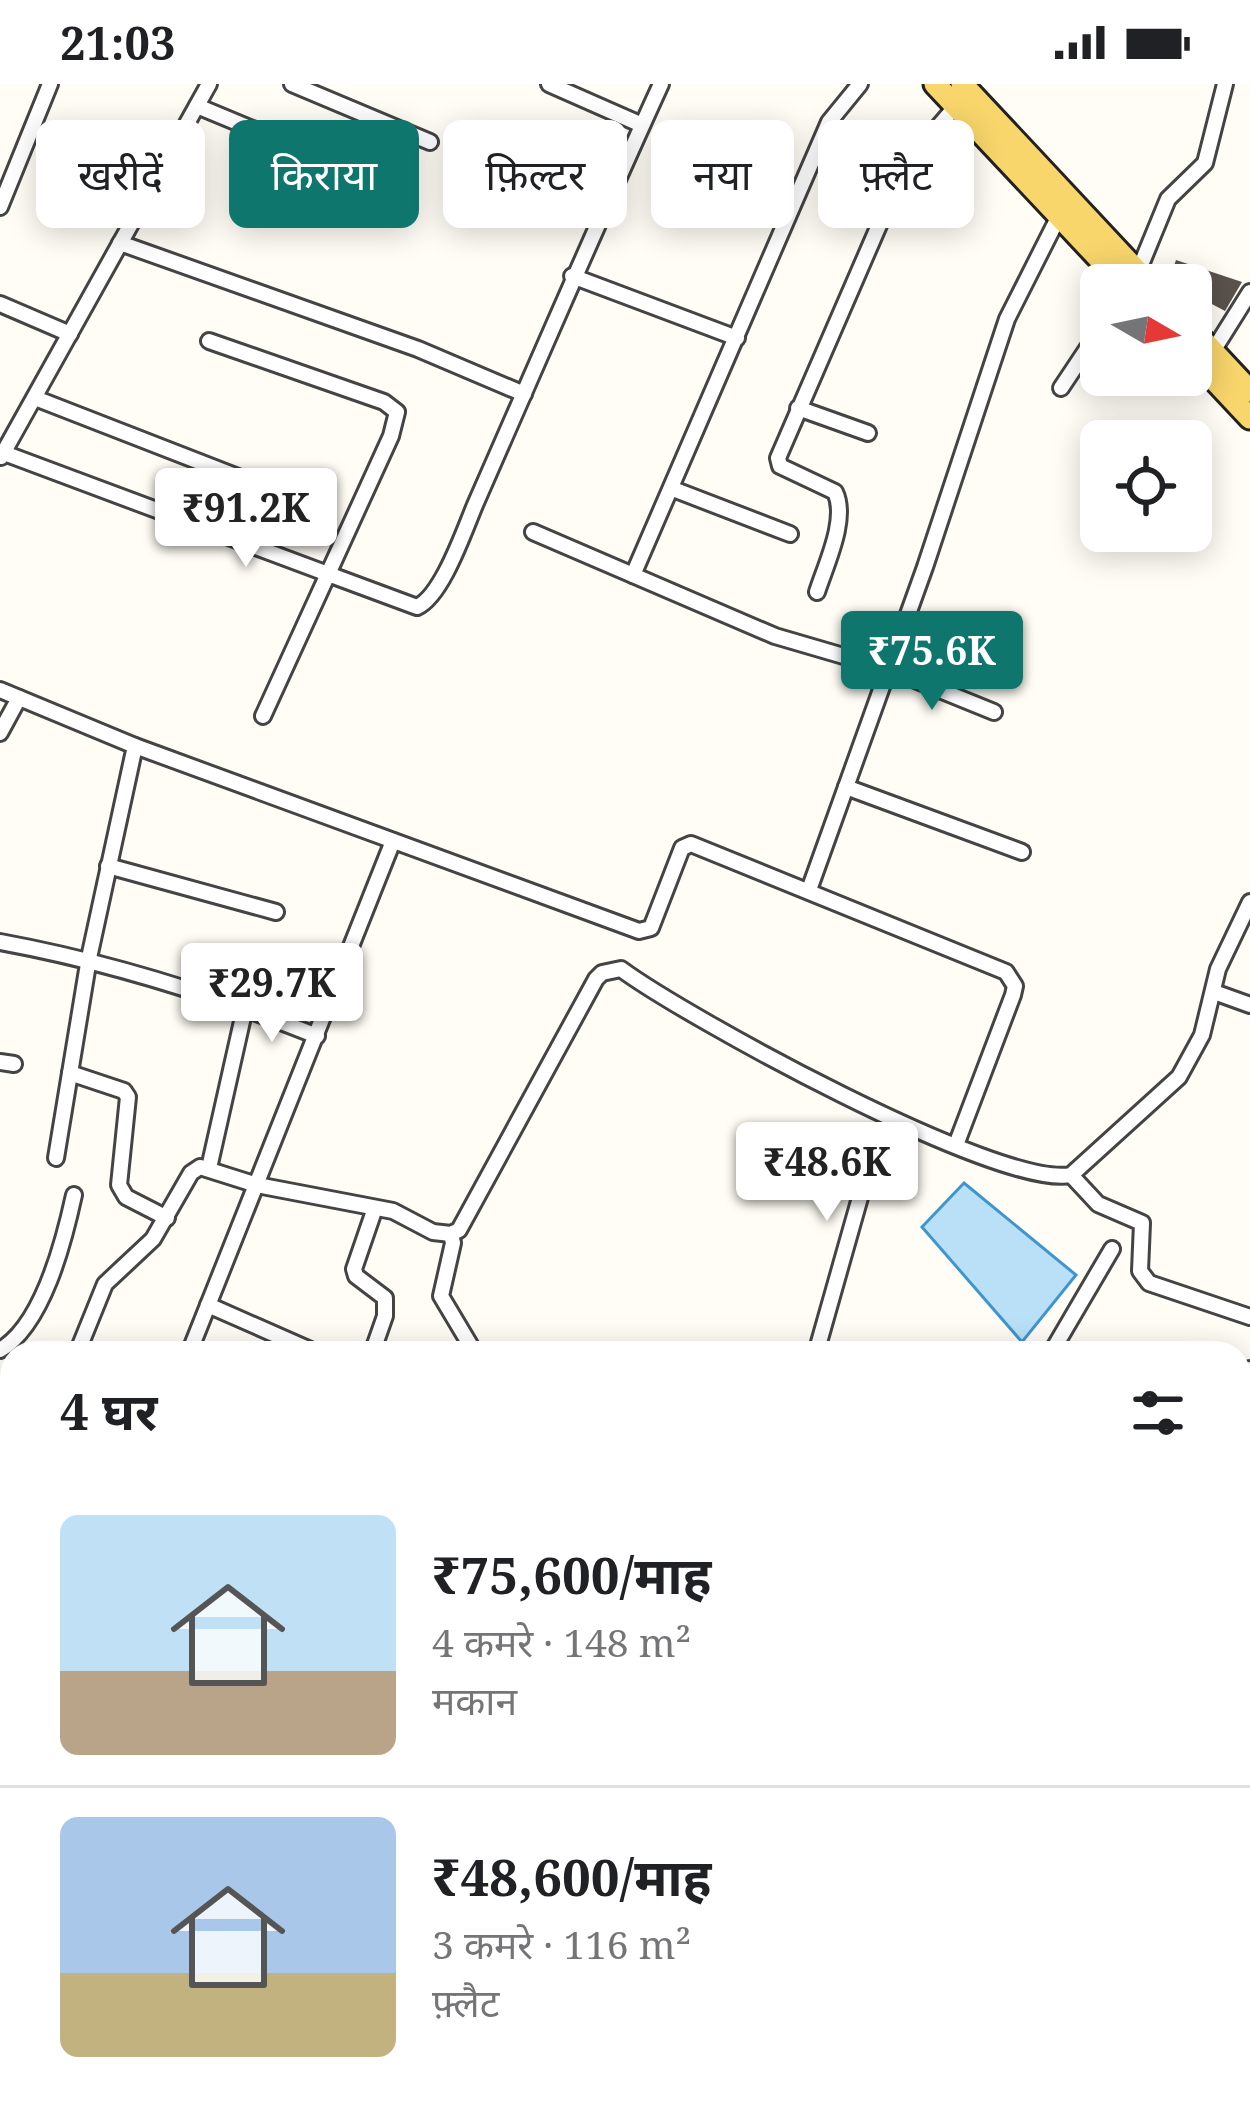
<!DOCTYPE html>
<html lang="hi">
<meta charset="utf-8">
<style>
:root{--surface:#fff;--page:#f6f6f6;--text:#202124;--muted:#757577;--line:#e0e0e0;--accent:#0f766e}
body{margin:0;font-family:"Noto Serif","Noto Sans Devanagari",serif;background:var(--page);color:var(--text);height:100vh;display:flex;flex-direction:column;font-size:45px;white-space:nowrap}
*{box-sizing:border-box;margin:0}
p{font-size:39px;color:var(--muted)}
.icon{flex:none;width:66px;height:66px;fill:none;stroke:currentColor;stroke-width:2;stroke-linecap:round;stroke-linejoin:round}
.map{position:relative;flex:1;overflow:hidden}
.panel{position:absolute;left:0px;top:1257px;width:1251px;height:768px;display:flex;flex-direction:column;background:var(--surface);border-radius:36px 36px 0 0;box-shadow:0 6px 30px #0003}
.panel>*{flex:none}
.top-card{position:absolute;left:36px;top:36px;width:1179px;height:108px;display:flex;gap:24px}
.needle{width:78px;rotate:99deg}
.fabs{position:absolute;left:1080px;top:180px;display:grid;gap:24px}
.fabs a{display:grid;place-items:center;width:132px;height:132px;border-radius:18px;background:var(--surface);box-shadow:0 6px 30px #0003;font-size:60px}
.price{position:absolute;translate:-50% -102px;padding:0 27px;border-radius:12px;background:#fff;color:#222;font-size:39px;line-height:78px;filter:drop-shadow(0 3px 6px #0008)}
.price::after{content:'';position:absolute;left:50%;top:72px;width:36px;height:27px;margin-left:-18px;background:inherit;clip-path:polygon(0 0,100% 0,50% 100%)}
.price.selected{background:var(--accent);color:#fff}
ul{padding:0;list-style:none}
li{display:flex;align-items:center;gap:36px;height:300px;padding:0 60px}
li+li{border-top:3px solid var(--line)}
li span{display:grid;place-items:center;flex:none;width:336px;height:240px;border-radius:18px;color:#555}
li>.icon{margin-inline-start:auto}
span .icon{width:144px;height:144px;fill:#fffc;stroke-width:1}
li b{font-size:51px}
h2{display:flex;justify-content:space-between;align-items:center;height:144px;padding:0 60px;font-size:51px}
.chip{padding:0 42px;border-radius:18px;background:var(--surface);box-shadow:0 6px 30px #0003;font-size:42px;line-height:108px}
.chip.selected{background:var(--accent);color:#fff}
.status{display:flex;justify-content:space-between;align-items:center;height:84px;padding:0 60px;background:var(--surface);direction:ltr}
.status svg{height:33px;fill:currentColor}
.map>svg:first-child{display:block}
</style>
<div class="status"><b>21:03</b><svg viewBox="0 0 49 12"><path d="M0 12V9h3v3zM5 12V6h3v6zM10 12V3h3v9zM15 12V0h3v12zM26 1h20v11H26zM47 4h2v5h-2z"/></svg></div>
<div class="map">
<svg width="1250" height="2025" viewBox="0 0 1250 2025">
<rect width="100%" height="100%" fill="#fffdf5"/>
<path fill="#b9e0f7" stroke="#3f96cf" stroke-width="3" d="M964,1099l112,92 -54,67 -100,-115z"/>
<path fill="#5a524d" d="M1176,176l66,22 -17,29 -34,-18v-8l-22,-4z"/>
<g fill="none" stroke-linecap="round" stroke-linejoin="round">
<defs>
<g id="minor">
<path d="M292,0l138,58"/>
<path d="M549,0l93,41"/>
<path d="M197,22l152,63"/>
<path d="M0,123l50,-123"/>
<path d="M120,159l298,106 106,45"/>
<path d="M1138,188l30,-73 37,-36 20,-79"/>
<path d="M572,192l165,62"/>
<path d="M0,220l70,30"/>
<path d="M1213,267l37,-59"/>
<path d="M1061,304l40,-60"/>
<path d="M35,314l216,84"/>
<path d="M798,324l70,25"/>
<path d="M4,369l324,121 63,-138 6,-24 -13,-10 -175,-61"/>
<path d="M1,373l208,-373"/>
<path d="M673,405l117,45"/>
<path d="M533,448l242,104 113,33 106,43"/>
<path d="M633,491l196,-453 31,-38"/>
<path d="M817,508c9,-28 31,-73 18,-100l-55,-26 -2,-8 118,-272 17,-30 43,-50"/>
<path d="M0,606l135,56 -46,212 -33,200"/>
<path d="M263,632l65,-142 89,33c25,-11 47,-76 58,-102 62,-141 122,-281 186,-421"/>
<path d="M0,649l19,-35"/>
<path d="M135,662l504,185 12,-3 31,-80 9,-4 315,128 9,14 -2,9 -57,150"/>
<path d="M846,703l176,65"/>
<path d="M108,782l168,46"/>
<path d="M809,806l116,-323 82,-248 52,-103"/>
<path d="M0,858c109,20 214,53 317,94"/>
<path d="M1214,908l36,13"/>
<path d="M0,978l14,2"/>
<path d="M70,989l54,18 4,6 -9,88 7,12 41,21"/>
<path d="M209,1084l36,-160"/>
<path d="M1071,1091l27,29 44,19 -2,48 9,12 101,34"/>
<path d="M451,1150l2,9 -12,53 34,57"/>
<path d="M208,1221l109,48"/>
<path d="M0,1266c43,-25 64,-109 74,-155"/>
<path d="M1115,1268v1"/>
<path d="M77,1269l28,-69 48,-45 38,-66 9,-6 57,18 136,26 40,21 18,2 8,-4 137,-251 6,-6 19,-4c65,48 378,220 450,206l108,-98 23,-42 16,-66 32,-67"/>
<path d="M189,1269l204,-512"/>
<path d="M372,1269l13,-37v-18l-29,-22 -2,-7 21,-61"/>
<path d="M816,1269l45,-159 43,-69"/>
<path d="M1051,1269l61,-104"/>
<path d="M1239,1313l11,-28"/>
<path d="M0,1363l12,3"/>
<path d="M1239,1410l11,16"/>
<path d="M1239,1550l11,4"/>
<path d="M0,1630l12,4"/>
<path d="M1239,1665l11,4"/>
<path d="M0,1690l12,5"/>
<path d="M1239,1777l11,4"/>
<path d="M0,1914l12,4"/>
<path d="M1239,1914l11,-29"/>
<path d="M9,1993l3,-9"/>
<path d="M1239,2011l11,4"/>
<path d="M843,2013l34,12"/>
<path d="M744,2025l5,-12"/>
<path d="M1197,2025l4,-12"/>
</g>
<g id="primary">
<path d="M935,0l189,201"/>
<path d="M962,0l188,201"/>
<path d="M1191,244l59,63"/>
<path d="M1191,271l59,63"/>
</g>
</defs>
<use href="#minor" stroke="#444" stroke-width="20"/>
<use href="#primary" stroke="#222" stroke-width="27"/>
<use href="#minor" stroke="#fff" stroke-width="14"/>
<use href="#primary" stroke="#f9d66b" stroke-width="21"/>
</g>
</svg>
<div class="fabs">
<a><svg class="needle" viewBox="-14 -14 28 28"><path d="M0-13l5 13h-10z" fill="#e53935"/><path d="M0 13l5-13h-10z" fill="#757577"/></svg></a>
<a><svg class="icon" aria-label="locate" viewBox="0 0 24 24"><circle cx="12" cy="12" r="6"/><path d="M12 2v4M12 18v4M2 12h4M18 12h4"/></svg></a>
</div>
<b class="price" style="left:246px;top:486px">₹91.2K</b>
<b class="price selected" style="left:932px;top:629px">₹75.6K</b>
<b class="price" style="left:272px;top:961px">₹29.7K</b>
<b class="price" style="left:827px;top:1140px">₹48.6K</b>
<div class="top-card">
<a class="chip">खरीदें</a>
<a class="chip selected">किराया</a>
<a class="chip">फ़िल्टर</a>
<a class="chip">नया</a>
<a class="chip">फ़्लैट</a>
</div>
<section class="panel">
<h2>4 घर<svg class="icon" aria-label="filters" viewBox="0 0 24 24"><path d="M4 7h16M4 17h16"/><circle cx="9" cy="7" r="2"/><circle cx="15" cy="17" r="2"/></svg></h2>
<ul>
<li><span style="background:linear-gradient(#bfe0f5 65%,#b9a48a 0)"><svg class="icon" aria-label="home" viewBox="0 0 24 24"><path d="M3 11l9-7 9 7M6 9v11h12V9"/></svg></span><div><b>₹75,600/माह</b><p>4 कमरे · 148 m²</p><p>मकान</p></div></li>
<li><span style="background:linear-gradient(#a9c7e8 65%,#c2b280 0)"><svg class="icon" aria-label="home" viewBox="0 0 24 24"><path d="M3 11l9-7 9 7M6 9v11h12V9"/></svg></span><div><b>₹48,600/माह</b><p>3 कमरे · 116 m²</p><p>फ़्लैट</p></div></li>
</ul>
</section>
</div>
